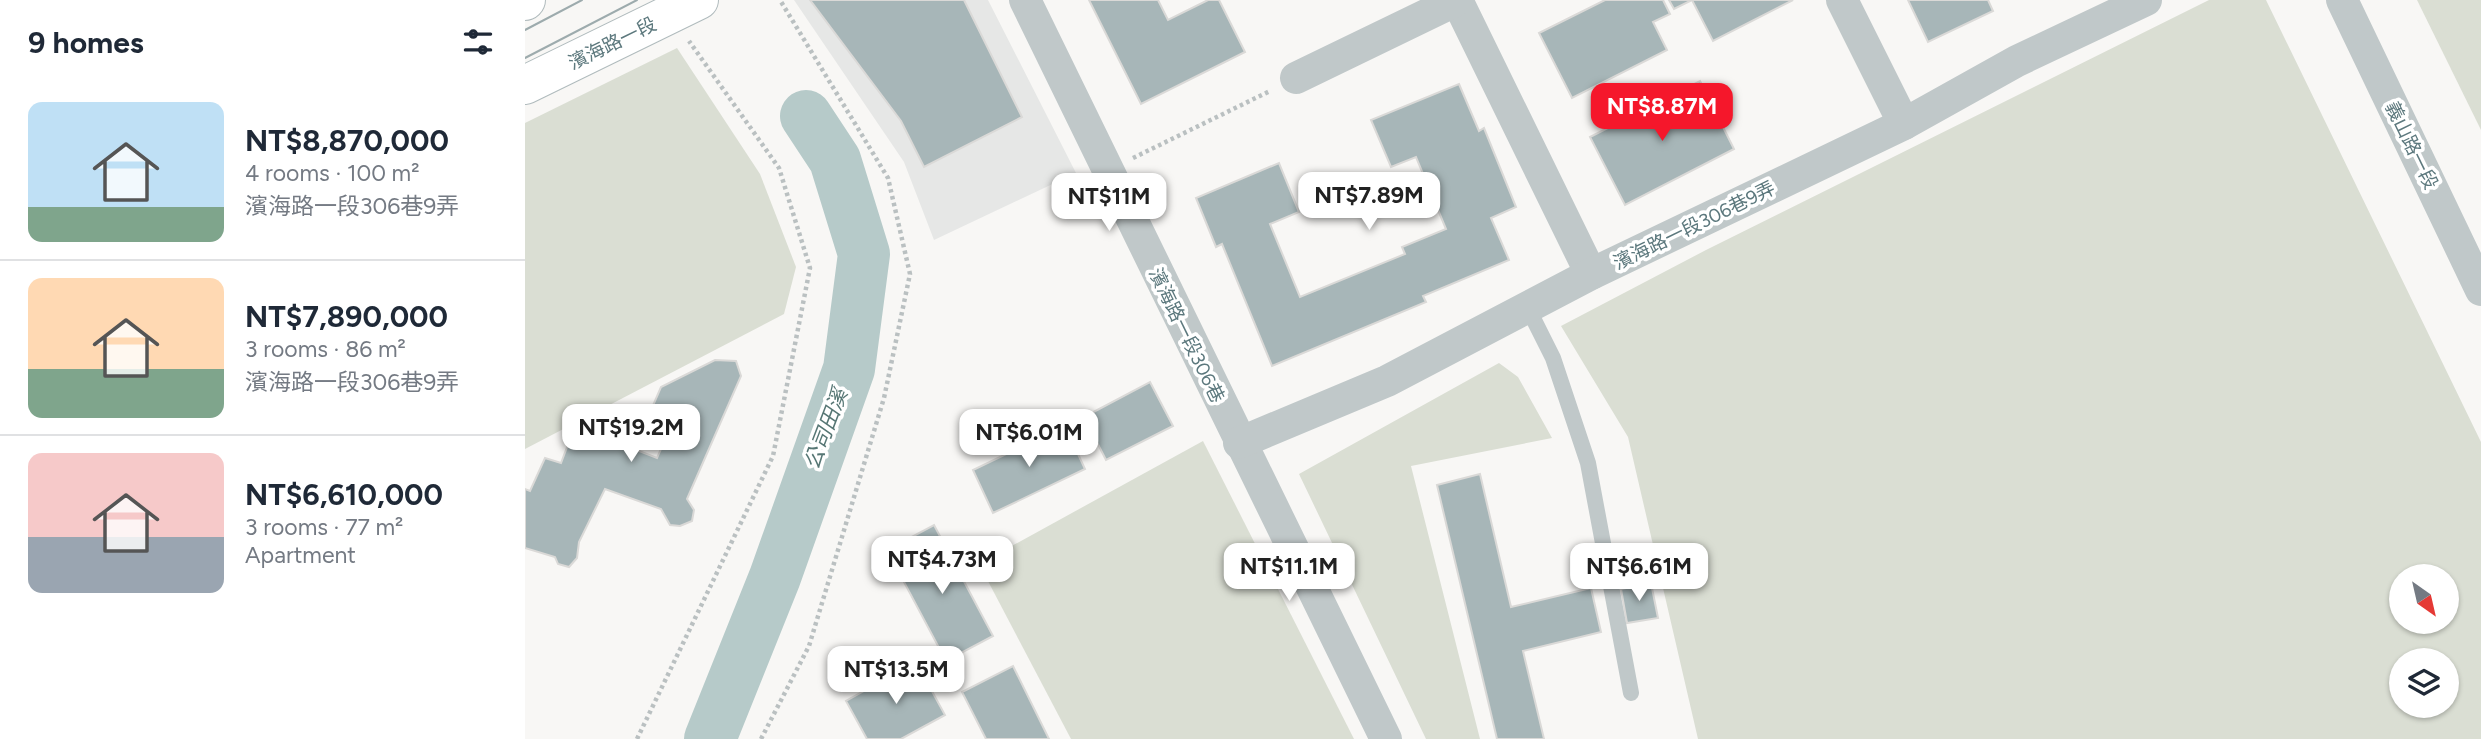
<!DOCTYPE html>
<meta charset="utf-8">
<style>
:root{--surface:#fff;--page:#f2f2f3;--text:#1f2937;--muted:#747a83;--line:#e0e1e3;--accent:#f5172b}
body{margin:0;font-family:Figtree,"Noto Sans TC",sans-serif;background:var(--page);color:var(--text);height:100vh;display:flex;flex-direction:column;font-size:26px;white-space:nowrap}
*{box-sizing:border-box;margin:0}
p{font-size:23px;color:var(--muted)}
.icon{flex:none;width:38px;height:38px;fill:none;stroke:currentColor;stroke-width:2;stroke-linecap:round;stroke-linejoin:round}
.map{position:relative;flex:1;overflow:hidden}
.side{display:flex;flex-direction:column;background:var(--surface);width:525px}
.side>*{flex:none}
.needle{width:46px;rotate:146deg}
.tools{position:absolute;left:1864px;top:564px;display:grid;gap:14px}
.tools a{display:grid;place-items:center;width:70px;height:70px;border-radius:50%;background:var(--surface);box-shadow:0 2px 5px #0004;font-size:35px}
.price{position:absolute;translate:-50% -60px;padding:0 16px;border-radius:14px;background:#fff;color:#222;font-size:23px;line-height:46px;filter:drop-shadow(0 2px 4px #0008)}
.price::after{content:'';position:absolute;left:50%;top:42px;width:21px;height:16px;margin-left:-10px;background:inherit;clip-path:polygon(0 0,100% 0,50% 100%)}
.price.selected{background:var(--accent);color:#fff}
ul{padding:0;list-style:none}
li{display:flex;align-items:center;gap:21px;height:175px;padding:0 28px}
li+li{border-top:2px solid var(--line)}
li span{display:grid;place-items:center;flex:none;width:196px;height:140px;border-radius:14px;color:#555}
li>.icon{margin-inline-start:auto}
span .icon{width:84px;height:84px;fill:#fffc;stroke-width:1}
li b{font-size:30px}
h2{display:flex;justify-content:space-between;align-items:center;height:84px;padding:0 28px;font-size:30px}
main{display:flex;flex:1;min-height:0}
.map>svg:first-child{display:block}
</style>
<main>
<section class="side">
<h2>9 homes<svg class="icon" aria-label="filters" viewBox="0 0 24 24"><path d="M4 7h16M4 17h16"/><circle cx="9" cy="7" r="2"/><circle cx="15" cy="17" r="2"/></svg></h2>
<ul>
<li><span style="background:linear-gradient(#bfe0f5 75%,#7fa58c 0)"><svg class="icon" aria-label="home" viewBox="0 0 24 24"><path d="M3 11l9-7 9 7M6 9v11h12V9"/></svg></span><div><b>NT$8,870,000</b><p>4 rooms · 100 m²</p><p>濱海路一段306巷9弄</p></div></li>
<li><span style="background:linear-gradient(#ffd9b3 65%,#7fa58c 0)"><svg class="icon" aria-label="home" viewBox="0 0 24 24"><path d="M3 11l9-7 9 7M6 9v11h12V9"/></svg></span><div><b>NT$7,890,000</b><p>3 rooms · 86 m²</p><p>濱海路一段306巷9弄</p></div></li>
<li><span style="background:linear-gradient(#f6c9c9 60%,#9aa5b1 0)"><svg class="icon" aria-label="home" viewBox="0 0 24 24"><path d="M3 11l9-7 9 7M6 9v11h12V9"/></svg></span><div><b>NT$6,610,000</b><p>3 rooms · 77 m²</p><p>Apartment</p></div></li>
</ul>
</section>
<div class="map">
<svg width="1956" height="739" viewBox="0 0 1956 739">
<rect width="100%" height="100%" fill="#f8f7f5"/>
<path fill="#e6e7e6" d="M269,0h194l88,173 -142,67 -30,-78z"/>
<g fill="#daded3" fill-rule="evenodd">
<path d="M1684,0h57l215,442v297h-783l-70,-302 -67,-111 145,-76zM1876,576h46v45h-46zM1876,660h46v45h-46z"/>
<path d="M1892,0h64v130z"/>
<path d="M152,48l83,126 36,93 -12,47 -259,135v-326z"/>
<path d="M974,363l19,14 34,61 -141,28 69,273h-54l-127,-265z"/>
<path d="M678,441l151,298h-283l-92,-175z"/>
</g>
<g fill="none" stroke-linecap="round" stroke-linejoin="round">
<path stroke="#b6cac9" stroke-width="52" d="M185,739l65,-162 74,-208 15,-115 -29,-94 -29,-44"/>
</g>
<g fill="#a7b6b8" stroke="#dad9d7" stroke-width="2">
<path d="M285,0h154l58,117 -98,50 -23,-46z"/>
<path d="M564,0h69l10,20 40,-20h11l26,52 -104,52z"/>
<path d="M1080,0h58l7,14 -17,8 14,28 -95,48 -33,-65z"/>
<path d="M1144,0h124l-80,41 -21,-41 -18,9z"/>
<path d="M1383,0h80l5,11 -65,31z"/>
<path d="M1175,81l34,68 -109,56 -35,-68z"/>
<path d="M934,84l20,47 5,-3 32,79 -25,11 18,42 -86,36 3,6 -154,64 -50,-122 -6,3 -20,-49 83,-35 20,49 -29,12 30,73 105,-43 -3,-7 44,-18 -30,-72 -25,10 -20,-47z"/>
<path d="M190,360l21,1 5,15 -54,123 7,11 -2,11 -12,5 -10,-1 -9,-16 -56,-20 -26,53 -2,16 -8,9 -11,-3 -3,-7 -30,-9v-59l5,2 15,-33 16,5 14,-37 82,32 11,-25 -23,-9 16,-37z"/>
<path d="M625,382l23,44 -67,34 -22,-43z"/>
<path d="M540,426l20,43 -92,44 -20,-43z"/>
<path d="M955,474l31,133 80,-19 10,44 -78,19 21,88h-47l-60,-254z"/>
<path d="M409,525l59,111 -47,25 -50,-94 18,-10 -8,-17z"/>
<path d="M1126,583l7,35 -31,5 -6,-34z"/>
<path d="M391,662l29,53 -44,24h-34l-21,-38z"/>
<path d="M488,666l36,73h-63l-24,-47z"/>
</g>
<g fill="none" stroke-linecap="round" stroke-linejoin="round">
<defs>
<g id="secondary">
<path d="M0,1l1,-1"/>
<path d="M0,85l174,-85"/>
</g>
</defs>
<use href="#secondary" stroke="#b0bbbd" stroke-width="40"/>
<g stroke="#bac0c1" stroke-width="4.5" stroke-dasharray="3.5 3.5" stroke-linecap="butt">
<path d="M608,158l137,-67"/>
<path d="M112,739l136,-283 37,-188 -31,-100 -90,-127"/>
<path d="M236,739l48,-93 75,-248 26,-124 -22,-96 -108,-178"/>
</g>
<path stroke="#c0c8c9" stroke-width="16" d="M1003,308l25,50 35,105 43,230"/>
<g stroke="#c0c8c9" stroke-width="32">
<path d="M500,0l361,739"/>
<path d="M932,0l134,274"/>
<path d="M1317,0l62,124"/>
<path d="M1817,0l139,290"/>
<path d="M771,78l161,-78"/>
<path d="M714,443l148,-62 204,-107 313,-150 113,-63 129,-61"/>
</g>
<use href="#secondary" stroke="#fff" stroke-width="38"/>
<g stroke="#9dabad" stroke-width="2">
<path d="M0,30l57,-30"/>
<path d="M0,58l112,-58"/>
</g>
</g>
<g text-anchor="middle" stroke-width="7" stroke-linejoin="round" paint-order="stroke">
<g font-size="19" fill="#5c787d" stroke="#fff">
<text transform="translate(87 43) rotate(-26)" y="7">濱海路一段</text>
<text transform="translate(1887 145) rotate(64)" y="7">義山路一段</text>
<text transform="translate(1169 225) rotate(-26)" y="7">濱海路一段306巷9弄</text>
<text transform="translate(662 335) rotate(64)" y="7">濱海路一段306巷</text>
</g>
<g font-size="21" font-style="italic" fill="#567674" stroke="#fff">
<text transform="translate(301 429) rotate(-69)" y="7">公司田溪</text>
</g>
</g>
</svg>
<div class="tools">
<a><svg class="needle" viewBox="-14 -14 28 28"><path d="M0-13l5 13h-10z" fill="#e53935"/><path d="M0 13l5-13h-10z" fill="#747a83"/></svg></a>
<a><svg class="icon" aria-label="layers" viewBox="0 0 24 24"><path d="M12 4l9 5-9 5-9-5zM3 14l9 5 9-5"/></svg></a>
</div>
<b class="price selected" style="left:1137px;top:143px">NT$8.87M</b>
<b class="price" style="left:844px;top:232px">NT$7.89M</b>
<b class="price" style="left:584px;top:233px">NT$11M</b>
<b class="price" style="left:106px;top:464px">NT$19.2M</b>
<b class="price" style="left:504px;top:469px">NT$6.01M</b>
<b class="price" style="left:417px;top:596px">NT$4.73M</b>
<b class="price" style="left:764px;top:603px">NT$11.1M</b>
<b class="price" style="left:1114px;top:603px">NT$6.61M</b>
<b class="price" style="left:371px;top:706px">NT$13.5M</b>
</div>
</main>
